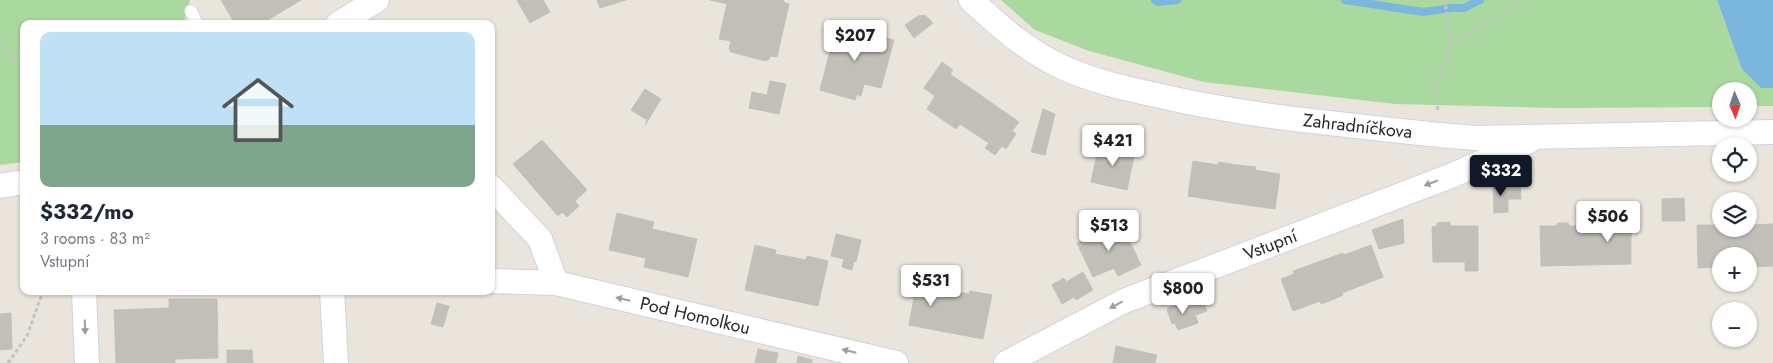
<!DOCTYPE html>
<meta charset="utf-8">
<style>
:root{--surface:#fff;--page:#f2f2f3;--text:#1f2937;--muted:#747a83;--line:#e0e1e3;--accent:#111827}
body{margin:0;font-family:Jost,sans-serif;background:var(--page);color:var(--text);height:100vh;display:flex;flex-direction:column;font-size:19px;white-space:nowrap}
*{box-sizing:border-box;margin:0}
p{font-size:16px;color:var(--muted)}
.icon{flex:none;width:28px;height:28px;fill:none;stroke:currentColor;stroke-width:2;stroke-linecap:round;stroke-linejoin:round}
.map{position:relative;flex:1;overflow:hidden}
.panel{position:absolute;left:20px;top:20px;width:475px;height:275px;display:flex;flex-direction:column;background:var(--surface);border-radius:10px;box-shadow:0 1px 4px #0004}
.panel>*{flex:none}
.needle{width:32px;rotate:178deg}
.fabs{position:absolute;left:1712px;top:82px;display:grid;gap:10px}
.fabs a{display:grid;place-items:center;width:45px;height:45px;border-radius:50%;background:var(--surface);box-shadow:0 1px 4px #0004;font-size:25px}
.price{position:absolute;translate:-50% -42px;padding:0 11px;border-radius:5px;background:#fff;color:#222;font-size:16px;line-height:32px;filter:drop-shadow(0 1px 2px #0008)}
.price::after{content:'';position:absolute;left:50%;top:30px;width:15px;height:11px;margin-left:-8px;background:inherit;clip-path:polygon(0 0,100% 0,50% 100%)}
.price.active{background:var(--accent);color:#fff}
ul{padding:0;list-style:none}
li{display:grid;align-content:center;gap:10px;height:265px;padding:0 20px}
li+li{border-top:1px solid var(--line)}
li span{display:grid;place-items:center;height:155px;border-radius:10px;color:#555}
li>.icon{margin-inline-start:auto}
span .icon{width:90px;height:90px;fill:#fffc;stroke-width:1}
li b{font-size:21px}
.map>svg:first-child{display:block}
</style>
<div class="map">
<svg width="1773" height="363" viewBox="0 0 1773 363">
<rect width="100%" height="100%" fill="#e9e5dc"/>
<g fill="#aad99f">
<path d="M0,0h190l-7,24h-159v138l-24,3z"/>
<path d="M1001,0h716l8,23 36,65h12v18h-24v-15h-28v16l-163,1 -163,-4 -191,-22 -115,-31 -54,-21z"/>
</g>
<path fill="#7bb6df" d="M1717,0h56v88h-12l-19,-19z"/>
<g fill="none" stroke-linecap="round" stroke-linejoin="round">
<g stroke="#7bb6df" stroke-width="8">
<path d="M1155,0l3,2 19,-2"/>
<path d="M1345,0l78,12 29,-4h12l16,-8"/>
</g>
</g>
<g fill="#c1bfb8" stroke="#c4c1b6">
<path d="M221,0h80l-40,24h-26z"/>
<path d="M517,0h23l-18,9z"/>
<path d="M540,0h3l7,12 -20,11 -8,-14z"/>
<path d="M597,0h29l-26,8z"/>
<path d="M710,0h74l-1,2 6,2 -12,53 -6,-1 -3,4 -3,1 -34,-9 -2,-3 2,-8 -12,-2 8,-35z"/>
<path d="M925,15l8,8 -19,15 -9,-13 13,-9z"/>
<path d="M833,24l61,16 -13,48 -17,-4 -3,12 -4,-2 -2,6 -35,-10 13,-51 -4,-1z"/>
<path d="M942,62l11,8 -3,4 39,27 -20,29 -9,-6 -4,5 -29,-20 8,-13 -11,-8z"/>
<path d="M770,81l16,3 -7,30 -30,-6 3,-16 15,3z"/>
<path d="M645,89l16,10 -16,26 2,-5 -16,-10z"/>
<path d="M989,101l30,21 -7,9 4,3 -10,15 -4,-3 -7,9 -10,-7 4,-5 -20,-13z"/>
<path d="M1043,109l12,5 -10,41 -14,-3z"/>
<path d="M542,140l45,50 -12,11 4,5 -12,11 -5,-5 -4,4 -45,-52z"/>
<path d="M1099,144l36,7 -8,39 -36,-8z"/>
<path d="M1193,161l25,4v-3l19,3 -5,38 -44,-7z"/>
<path d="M1237,165l19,2 -1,3 25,4 -5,35 -43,-6z"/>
<path d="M1520,176l1,23h-13v-19z"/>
<path d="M1508,180v32l-14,1 -1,-28z"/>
<path d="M1684,198l1,23h-23v-22z"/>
<path d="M617,213l37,9 -2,7 45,10 -9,38 -44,-10 2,-9 -37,-8z"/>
<path d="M1586,218h16l1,4h10l2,3h16v39l-45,1z"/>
<path d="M1403,219l1,24 -25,6 -7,-19z"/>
<path d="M1450,222v4h28v45h-13v-9h-32l-1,-35 5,-1v-3z"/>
<path d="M1121,223l20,42 -23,11 -4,-8 -21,9 -16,-34z"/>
<path d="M1558,223h10l2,3h16v39l-45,1 -1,-40h16z"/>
<path d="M1773,224v42l-23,1 -1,11v-22h-11l-1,-27h12v-4z"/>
<path d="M1697,225h24v4h16l1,27h-17v11l-23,1z"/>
<path d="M836,234l25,6 -5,22 -2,-1 -2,9 -10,-3 2,-8 -13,-3z"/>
<path d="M755,245l21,5 -1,4 16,3 -10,41 -36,-8z"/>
<path d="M1371,245l12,32 -41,16 1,2 -11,5 -14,-38 25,-9 1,2z"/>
<path d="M807,256l21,5 -10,45 -37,-8 10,-41 15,3z"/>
<path d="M1318,262l14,38 -11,4 -1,-3 -27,10 -12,-32 13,-5 -1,-3z"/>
<path d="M1083,272l10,18 -17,10 -10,-18z"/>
<path d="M1064,278l10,19 -12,7 -10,-19z"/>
<path d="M917,281l23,4 -1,4 15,2 -8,41 -37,-7z"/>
<path d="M954,291l15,3 1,-3 22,4 -9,44 -37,-7z"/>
<path d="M1201,296l6,15 -11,4 -6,-15z"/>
<path d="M169,299h48l1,59 -43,1v4h-59l-2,-53 55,-2z"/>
<path d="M1190,300l8,23 -20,7 -3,-7 -3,1 -5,-14 2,-3z"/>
<path d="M437,303l12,3 -6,21 -12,-3z"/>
<path d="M11,313l1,36 -12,1v-36z"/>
<path d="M1116,346l41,9 -2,8h-42z"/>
<path d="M758,349l20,4 -2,10h-21z"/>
<path d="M227,350h25l1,13h-26z"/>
<path d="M798,356l14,4v3h-15z"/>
</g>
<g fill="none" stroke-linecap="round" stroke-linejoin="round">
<defs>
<path id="lane" d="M191,11l6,13"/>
<g id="street">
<path id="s1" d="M971,0c28,26 56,51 91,67 30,14 62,21 94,28 55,13 109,21 165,27 51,6 103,12 154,16l298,-6"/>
<path d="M338,24l39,-24"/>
<path d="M0,186l24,-4"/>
<path d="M491,187l49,52 16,44"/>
<path id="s2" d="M491,281l65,2 340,80"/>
<path d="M84,291l3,72"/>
<path d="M332,291l4,72"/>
<path id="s3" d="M1006,363l118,-62 329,-126 76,-34"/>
</g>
</defs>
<use href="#lane" stroke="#d1d2df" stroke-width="14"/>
<use href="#street" stroke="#d1d2df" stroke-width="26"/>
<g stroke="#c3c3c3" stroke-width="3" stroke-dasharray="4 2.5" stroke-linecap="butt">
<path d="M0,43l24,27"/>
<path d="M1450,44l52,-29 21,-15"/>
<path d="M1438,110l-4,-17 16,-49 -5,-44"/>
<path d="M8,363l19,-27 16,-45"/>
</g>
<use href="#lane" stroke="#fff" stroke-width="12"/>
<use href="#street" stroke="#fff" stroke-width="24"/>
</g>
<defs><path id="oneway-solid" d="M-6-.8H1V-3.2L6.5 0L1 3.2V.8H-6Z" transform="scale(1.25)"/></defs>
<g fill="#9e9e9e">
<use href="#oneway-solid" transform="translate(1431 183) rotate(159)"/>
<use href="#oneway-solid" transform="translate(623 299) rotate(-167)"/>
<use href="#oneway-solid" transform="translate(1116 305) rotate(152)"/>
<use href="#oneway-solid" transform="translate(85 327) rotate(88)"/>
<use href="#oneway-solid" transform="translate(849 351) rotate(-167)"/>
</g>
<g text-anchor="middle" stroke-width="4" stroke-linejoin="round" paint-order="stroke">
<g font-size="18" fill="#282828" stroke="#fff">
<text dy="6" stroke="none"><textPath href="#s1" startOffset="416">Zahradníčkova</textPath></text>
<text dy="6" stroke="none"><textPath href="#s3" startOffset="290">Vstupní</textPath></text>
<text dy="6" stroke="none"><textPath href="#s2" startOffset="208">Pod Homolkou</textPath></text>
</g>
</g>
</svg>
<div class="fabs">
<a><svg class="needle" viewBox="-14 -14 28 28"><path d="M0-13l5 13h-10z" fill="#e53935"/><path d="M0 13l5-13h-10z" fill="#747a83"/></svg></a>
<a><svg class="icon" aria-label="locate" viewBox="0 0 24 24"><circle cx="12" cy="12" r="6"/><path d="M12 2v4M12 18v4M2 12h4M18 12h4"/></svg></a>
<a><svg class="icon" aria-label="layers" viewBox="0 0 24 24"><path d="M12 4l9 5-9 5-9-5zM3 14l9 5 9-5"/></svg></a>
<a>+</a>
<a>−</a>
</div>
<b class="price" style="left:855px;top:62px">$207</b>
<b class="price" style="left:1113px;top:167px">$421</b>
<b class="price active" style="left:1501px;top:197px">$332</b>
<b class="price" style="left:1608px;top:243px">$506</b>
<b class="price" style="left:1109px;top:252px">$513</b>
<b class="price" style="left:931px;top:307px">$531</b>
<b class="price" style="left:1183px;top:315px">$800</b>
<section class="panel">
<ul>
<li><span style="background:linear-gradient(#bfe0f5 60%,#7fa58c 0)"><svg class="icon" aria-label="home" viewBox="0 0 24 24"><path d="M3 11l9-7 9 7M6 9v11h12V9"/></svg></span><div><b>$332/mo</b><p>3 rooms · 83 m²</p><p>Vstupní</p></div></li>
</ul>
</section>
</div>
